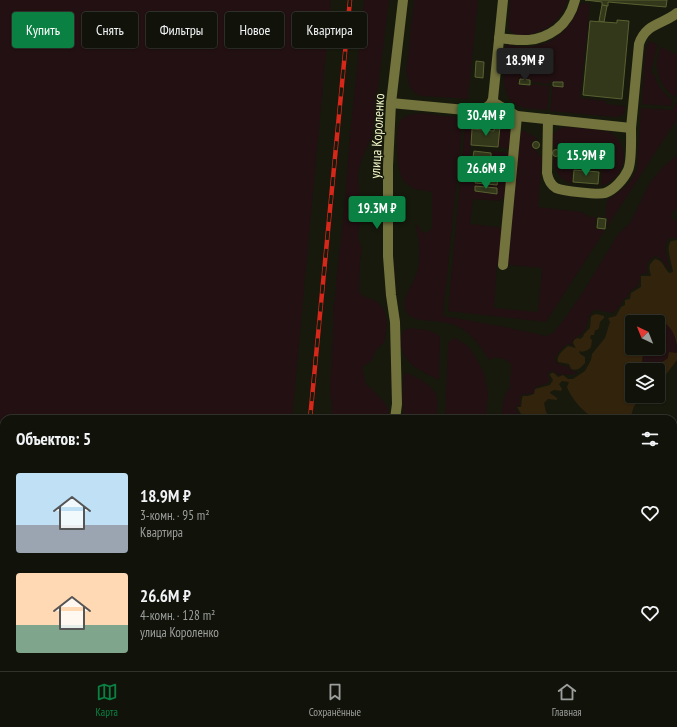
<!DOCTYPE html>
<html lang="ru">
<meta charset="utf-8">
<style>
:root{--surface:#11130a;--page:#1e2018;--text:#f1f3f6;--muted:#9c9e9c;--line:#30322b;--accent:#0b8043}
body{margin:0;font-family:"PT Sans Narrow",sans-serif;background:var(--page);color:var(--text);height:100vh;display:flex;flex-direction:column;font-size:15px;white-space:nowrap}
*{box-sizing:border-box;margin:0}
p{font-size:13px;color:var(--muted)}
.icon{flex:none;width:22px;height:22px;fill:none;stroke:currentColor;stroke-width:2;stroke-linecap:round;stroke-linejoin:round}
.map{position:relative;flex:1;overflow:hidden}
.sheet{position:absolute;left:0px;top:415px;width:677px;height:256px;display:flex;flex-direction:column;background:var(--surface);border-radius:12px 12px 0 0;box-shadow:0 1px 3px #0004,0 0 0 1px var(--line)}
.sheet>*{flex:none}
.hud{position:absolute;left:12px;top:12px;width:400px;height:36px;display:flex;gap:8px}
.needle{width:26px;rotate:317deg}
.buttons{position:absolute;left:625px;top:315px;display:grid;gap:8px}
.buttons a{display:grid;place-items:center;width:40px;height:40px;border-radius:4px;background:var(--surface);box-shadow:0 1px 3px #0004,0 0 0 1px var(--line);font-size:20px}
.price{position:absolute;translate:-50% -34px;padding:0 9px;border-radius:4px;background:var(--accent);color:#fff;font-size:13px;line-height:26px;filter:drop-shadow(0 1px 2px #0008)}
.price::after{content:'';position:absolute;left:50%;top:24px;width:12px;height:9px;margin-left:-6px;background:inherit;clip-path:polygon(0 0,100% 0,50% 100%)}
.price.active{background:#222;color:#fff}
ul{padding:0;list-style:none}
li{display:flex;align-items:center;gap:12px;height:100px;padding:0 16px}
li span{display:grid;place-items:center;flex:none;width:112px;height:80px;border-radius:4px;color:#555}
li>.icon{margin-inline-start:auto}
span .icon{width:48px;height:48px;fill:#fffc;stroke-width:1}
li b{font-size:17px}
h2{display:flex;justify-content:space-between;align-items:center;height:48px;padding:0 16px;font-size:17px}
.tag{padding:0 14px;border-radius:4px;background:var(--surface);box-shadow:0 1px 3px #0004,0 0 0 1px var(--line);font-size:14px;line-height:36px}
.tag.active{background:var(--accent);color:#fff}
.tab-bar{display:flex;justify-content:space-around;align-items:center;height:56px;border-top:1px solid var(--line);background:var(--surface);font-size:11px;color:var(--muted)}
.tab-bar a{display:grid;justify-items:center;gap:2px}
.tab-bar .active{color:var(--accent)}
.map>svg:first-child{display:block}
</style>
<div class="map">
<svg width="677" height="671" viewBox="0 0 677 671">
<rect width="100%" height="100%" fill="#17190d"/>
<g fill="#221012">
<path d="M0,0h331l-39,419h-288v248h266v4h-270z"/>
<path d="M364,0h25l-17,136 -10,23 -4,14 3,46 -2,8 -1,10 4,12 -2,12 -1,31c6,7 11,5 18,10 13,8 10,29 7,41l-8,7 -4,10 -10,7 4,17 7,6 11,12 3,5 2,5 -2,7h-56l1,-9 -2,-20 3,-61v-19l3,-21v-8l8,-70 5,-67z"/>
<path d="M414,0h64l-10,99 -47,-3 -7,-3 -5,-8 -3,-13z"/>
<path d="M510,0h57c-3,11 -8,19 -17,26 -9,7 -37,16 -42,1z"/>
<path d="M580,3l10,1 -10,94 26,3v3l19,2c1,7 -3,11 -10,11l-65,-6 3,-30h-3v3l-18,-2v-2l-13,-1 -1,6 13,1 1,-2 18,2 -3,24c-9,-1 -21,0 -30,-5 -20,-10 -12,-42 -10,-60 9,1 19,3 28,1 22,-3 39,-22 45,-43z"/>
<path d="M649,41l9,4 -4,12 -1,9 -2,1 1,7h2c3,12 10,19 19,27l-2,5 -29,-2 3,-52 2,-7z"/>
<path d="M661,47l16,8v38l-2,4c-17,-11 -23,-32 -14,-50z"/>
<path d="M677,102v17l-70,108 1,-9h-3l2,-17c11,-9 26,-18 30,-33l4,-60 31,2z"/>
<path d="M498,111c16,7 12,24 11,38l-11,-2 2,-21h-6v5l-22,-2 -2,27 22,2 1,-7 16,2 -4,44 -6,4 -26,-2 -3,25 28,3 4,2 -2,35 -3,1 -3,43 44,4 4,-44 -35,-3 13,-131 3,-4 15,9 -6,2v6l10,11v2l-4,47 44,5 7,5h7l-1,11 10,2 -59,92 -98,-11 18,-194c6,1 13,1 18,-1 5,-2 8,-4 14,-5z"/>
<path d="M422,113l21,3 20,1 -20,199 62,11 41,9 7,-3 12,-15 18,-26 35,-58 12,-11 20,-41 14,-16 13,-11v53l-5,4 -1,5 3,3 3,1v17h-8c-7,9 -1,22 1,32 -5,-3 -12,-22 -21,-9 -3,4 -2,8 -1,12l-6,1 -2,2 -2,10 -8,5 -2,5 -5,4c-1,4 -7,10 -10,13l-18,-3c-9,6 -6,12 -10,20 -4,7 -11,6 -14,14l3,2 -6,-2c-6,3 -10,9 -13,14 1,7 6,7 12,8 4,4 5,6 11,6 -5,5 -12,1 -19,3l-6,-4 -3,1 -2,2v3l2,2v2c-3,5 -11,3 -16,8v4l-12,2 -2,2v8l-4,2v2l6,10h-20c0,-11 0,-23 8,-31v-7l1,-7v-10l-7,-5 -9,-2 -6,3c-9,-14 -18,-28 -34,-35 -3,-1 -8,-2 -12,-3 -11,-2 -34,1 -38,-13 -4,-12 11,-28 13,-41 3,-17 1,-29 -3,-45l8,9 4,1 5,-5v-36c-7,-2 -15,-1 -21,-5 -3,-2 -8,-6 -9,-9 -6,-10 -8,-49 -1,-58 5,-6 14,-6 21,-7z"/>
<path d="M563,127c7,0 43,3 48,6 5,3 8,7 10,12 8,17 -2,35 -20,41l1,-15 -1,-1 -27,-2 -2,1v14c-11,-1 -19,-15 -19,-25l6,1 2,-3 1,-4 -2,-3 -5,-1c-5,-9 -2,-18 8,-21z"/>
<path d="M663,322c11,6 14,19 14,31l-8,-1v6c-8,6 -14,5 -21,12h-3c-4,-8 -3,-14 0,-22h13v-22l1,-2z"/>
<path d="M412,328c10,2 22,1 28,9l-1,43c-20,-10 -40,-17 -38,-43 1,-7 5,-8 11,-9z"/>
<path d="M455,338l14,9 6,9 9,17 4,21 -2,25h-41l3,-72v-4l4,-4z"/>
<path d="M405,372c11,6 32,13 32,28 1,6 0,13 -1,19h-32c-1,-15 -3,-32 1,-47z"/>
<path d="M677,440v87l-4,3v-84z"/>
<rect x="306" y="667" width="83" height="4"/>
<path d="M409,667h85l2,4h-88z"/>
<path d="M510,667h126l3,4h-127z"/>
</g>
<g fill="#32230d">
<path d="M677,240v105c-2,-9 -5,-18 -14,-23l-4,2 -1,2v-4h-26v26h13c-3,8 -4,14 -1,22h2h-14v26l18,1c-5,3 -13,5 -15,8 -3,4 -3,10 -5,14 -8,0 -27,2 -33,0 -12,-4 -26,-21 -30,-32l2,-5 -7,-1 -3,3 3,5 -1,2 -7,-1 -4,2v1l7,5v2l-9,-1 -4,4 2,9 5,7h-27l-7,-12h4l1,-9 1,-2h5l6,-2 1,-5 15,-4 3,-5 -3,-5v-1l2,-1h2l4,4 5,-2 5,4h5l12,-8 6,-11 1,-6 13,-16 5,-16 -2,-4 8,-2 5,-9 4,-2v-5l5,-1 1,-6 10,-6v-11h10c-2,-9 -3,-11 4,-17 8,1 9,9 14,14l4,-1c-1,-5 -2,-10 -3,-14 -1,-7 -3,-11 1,-17z"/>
<path d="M597,314l7,2v2l-4,4 -1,6 -2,2h-2l-1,5h-3l-1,3 2,2 -1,7c-2,3 -8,6 -12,4l1,3 5,3v6c-5,5 -6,8 -14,6l-2,-5 -11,-2c-2,-6 5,-12 10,-16l8,2 -2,-3 -1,-3 2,-3 3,-1 2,1 3,-2 1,-3 6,-6 1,-11 2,-2z"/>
<path d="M669,352l8,1v7l-19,25v-15h-10c7,-7 13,-6 20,-12z"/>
</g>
<g fill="#33381b" stroke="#596130">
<path d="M585,0h82l-1,7 -58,-5v4l-6,-1v-3z"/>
<path d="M602,5l5,1 -3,16 -5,-1z"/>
<path d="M617,20l12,1 -7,78 -39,-4 7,-74 27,2z"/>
<path d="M476,61l8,1 -1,16 -8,-1z"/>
<path d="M520,79l10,1v5l-11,-1z"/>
<path d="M553,82h10v5l-10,-1z"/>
<path d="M494,126h6l-2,21 -27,-2 1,-16 22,2z"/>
<circle cx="536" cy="145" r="3.5"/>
<circle cx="556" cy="153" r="3.5"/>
<path d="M474,151l17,2v5l-18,-1z"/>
<path d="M574,170l25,2 -1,12 -25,-2z"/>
<path d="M476,178l22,2 -1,5 -22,-2z"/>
<path d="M475,186l22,2v6l-22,-3z"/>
<path d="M598,218l8,1 -1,10 -8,-1z"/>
</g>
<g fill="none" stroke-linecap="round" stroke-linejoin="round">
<g stroke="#72733d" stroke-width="10">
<path d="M499,38c22,3 39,5 58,-9 9,-7 15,-17 18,-29"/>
<path d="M493,102l24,14 114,12 8,-84c7,-21 23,-19 38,-31"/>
<path d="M391,103l85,8c7,-2 15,-4 17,-12l10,-99"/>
<path d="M548,119l-1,54c1,6 4,12 9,15 6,3 43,7 49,5 9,-3 19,-14 23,-23 4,-9 3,-32 3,-42"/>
<path d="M503,265l14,-149"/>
<path d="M395,419l2,-15 -2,-82 -4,-27 -3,-39v-90l3,-63 12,-103"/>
<path d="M402,671v-4"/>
</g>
<defs>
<g id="rail">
<path d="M310,419l40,-419"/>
<path d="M287,671l1,-4"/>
</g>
</defs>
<use href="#rail" stroke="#d5271a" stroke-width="4.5"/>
<use href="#rail" stroke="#17190d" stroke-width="3" stroke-dasharray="9" stroke-linecap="butt"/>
</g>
<g text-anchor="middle" stroke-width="3" stroke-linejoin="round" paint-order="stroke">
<g font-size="14" fill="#f5f9cb" stroke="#17190d">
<text transform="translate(377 136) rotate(-87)" y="5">улица Короленко</text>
</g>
</g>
</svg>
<div class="buttons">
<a><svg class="needle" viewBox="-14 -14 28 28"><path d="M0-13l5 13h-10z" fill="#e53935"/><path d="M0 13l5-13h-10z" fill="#9c9e9c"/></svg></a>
<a><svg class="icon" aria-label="layers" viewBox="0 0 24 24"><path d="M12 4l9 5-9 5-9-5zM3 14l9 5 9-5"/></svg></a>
</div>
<b class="price active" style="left:525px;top:82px">18.9M ₽</b>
<b class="price" style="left:486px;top:137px">30.4M ₽</b>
<b class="price" style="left:586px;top:177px">15.9M ₽</b>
<b class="price" style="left:486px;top:190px">26.6M ₽</b>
<b class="price" style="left:377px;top:230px">19.3M ₽</b>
<div class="hud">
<a class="tag active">Купить</a>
<a class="tag">Снять</a>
<a class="tag">Фильтры</a>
<a class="tag">Новое</a>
<a class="tag">Квартира</a>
</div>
<section class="sheet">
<h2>Объектов: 5<svg class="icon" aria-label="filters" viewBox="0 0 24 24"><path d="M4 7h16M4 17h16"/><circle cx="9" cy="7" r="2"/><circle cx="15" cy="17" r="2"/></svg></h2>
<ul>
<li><span style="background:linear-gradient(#bfe0f5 65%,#9aa5b1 0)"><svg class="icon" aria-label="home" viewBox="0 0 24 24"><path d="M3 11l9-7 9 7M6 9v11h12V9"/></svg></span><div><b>18.9M ₽</b><p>3-комн. · 95 m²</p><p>Квартира</p></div><svg class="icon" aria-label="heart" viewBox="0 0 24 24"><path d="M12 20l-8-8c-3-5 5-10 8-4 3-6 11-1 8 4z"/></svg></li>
<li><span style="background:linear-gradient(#ffd9b3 65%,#7fa58c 0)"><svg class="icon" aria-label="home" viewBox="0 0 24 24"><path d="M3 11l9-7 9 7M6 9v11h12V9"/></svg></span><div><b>26.6M ₽</b><p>4-комн. · 128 m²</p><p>улица Короленко</p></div><svg class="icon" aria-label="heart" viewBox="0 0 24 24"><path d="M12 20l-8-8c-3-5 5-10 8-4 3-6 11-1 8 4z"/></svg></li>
</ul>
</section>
</div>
<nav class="tab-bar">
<a class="active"><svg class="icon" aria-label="map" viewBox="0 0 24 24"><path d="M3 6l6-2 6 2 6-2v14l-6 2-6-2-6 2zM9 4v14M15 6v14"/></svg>Карта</a>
<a><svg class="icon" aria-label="saved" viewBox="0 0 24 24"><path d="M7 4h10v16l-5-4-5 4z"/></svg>Сохранённые</a>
<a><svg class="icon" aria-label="home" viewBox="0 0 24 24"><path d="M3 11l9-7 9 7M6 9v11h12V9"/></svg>Главная</a>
</nav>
